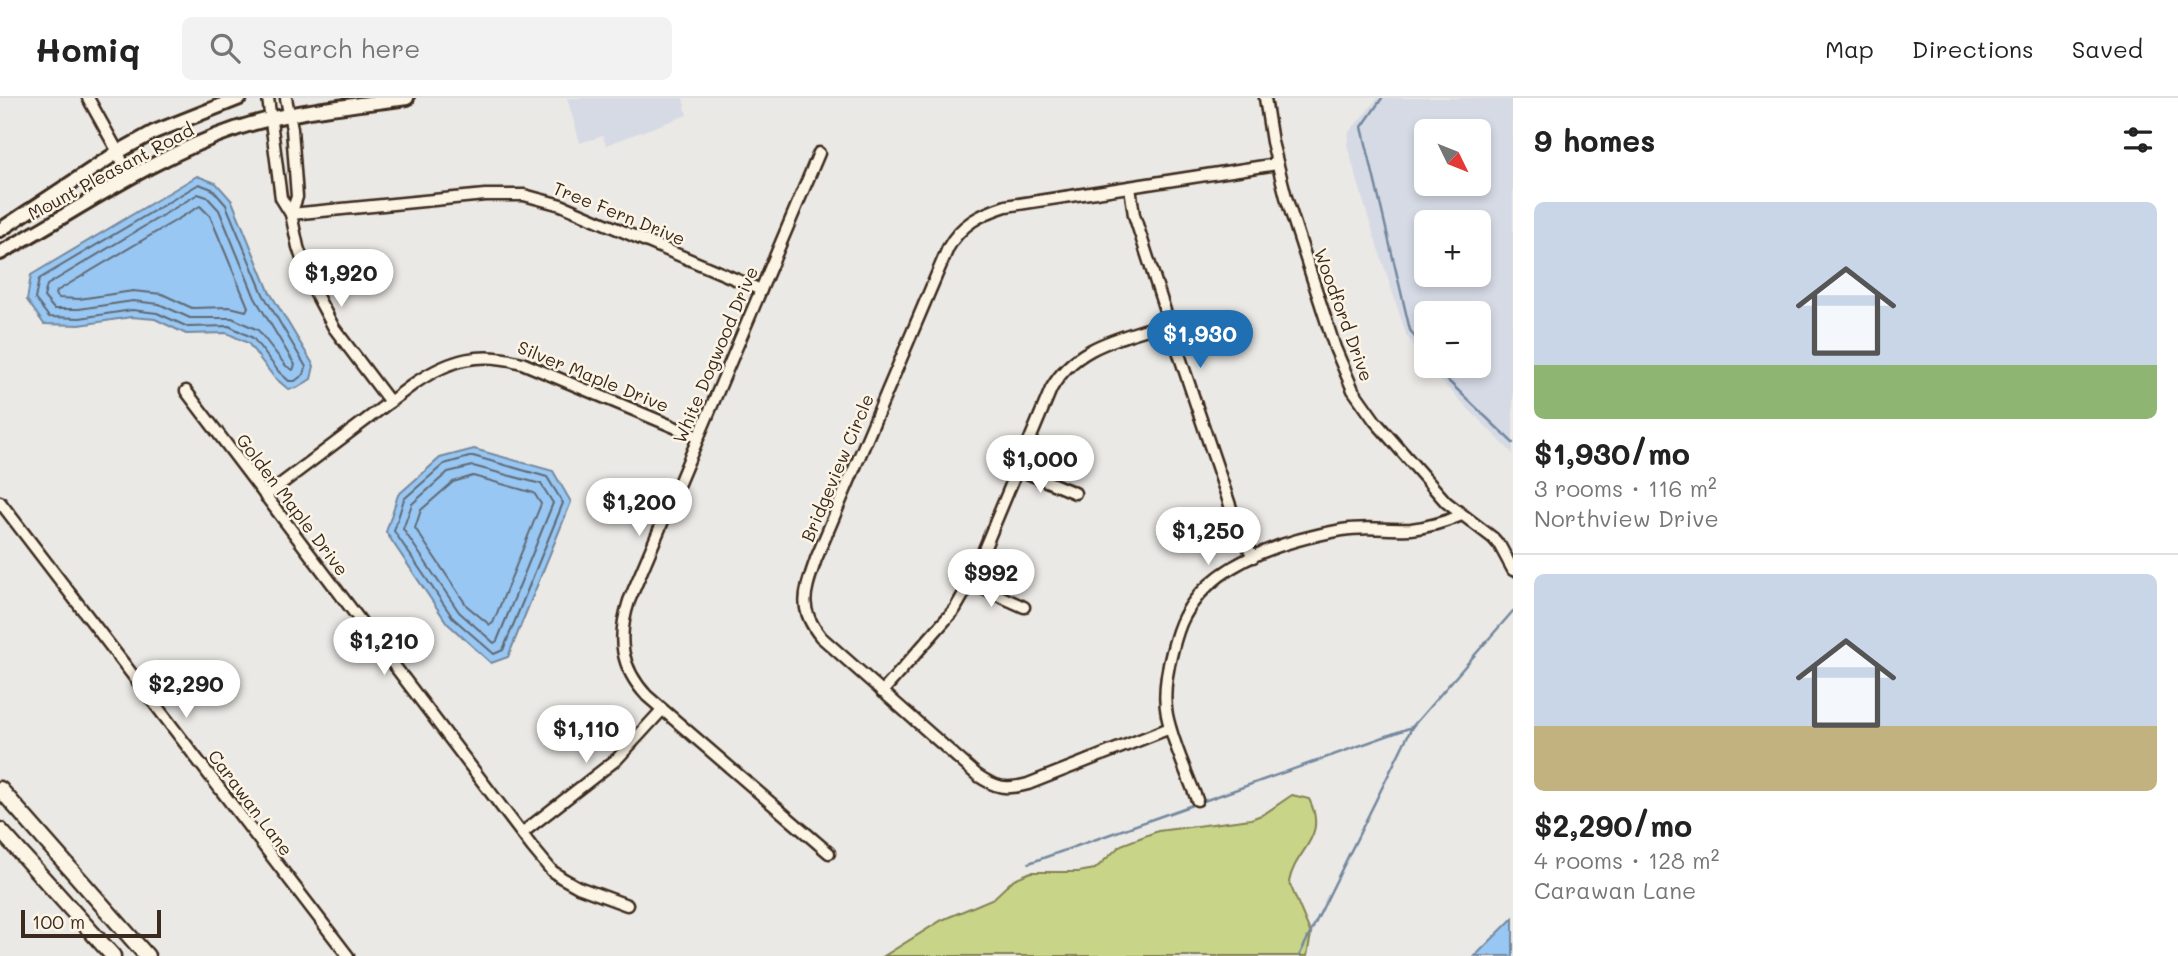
<!DOCTYPE html>
<meta charset="utf-8">
<style>
:root{--surface:#fff;--page:#f2f2f2;--text:#222;--muted:#767676;--line:#e0e0e0;--accent:#1f6fb2}
body{margin:0;font-family:Mali,sans-serif;background:var(--page);color:var(--text);height:100vh;display:flex;flex-direction:column;font-size:26px;white-space:nowrap}
*{box-sizing:border-box;margin:0}
p{font-size:23px;color:var(--muted)}
.icon{flex:none;width:38px;height:38px;fill:none;stroke:currentColor;stroke-width:2;stroke-linecap:round;stroke-linejoin:round}
.map{position:relative;flex:1;overflow:hidden}
.panel{display:flex;flex-direction:column;background:var(--surface);width:665px}
.panel>*{flex:none}
.needle{width:46px;rotate:133deg}
.controls{position:absolute;left:1414px;top:21px;display:grid;gap:14px}
.controls a{display:grid;place-items:center;width:77px;height:77px;border-radius:10px;background:var(--surface);box-shadow:0 4px 10px #0003;font-size:35px}
.scale{position:absolute;left:21px;bottom:18px;width:140px;box-sizing:border-box;padding-left:7px;border:4px solid #3b2a1e;border-top:0;font-size:19px;line-height:24px;white-space:nowrap;color:#3b2a1e;-webkit-text-stroke:5px #fcf5e5;paint-order:stroke}
.price{position:absolute;translate:-50% -60px;padding:0 16px;border-radius:24px;background:#fff;color:#222;font-size:23px;line-height:46px;filter:drop-shadow(0 2px 4px #0008)}
.price::after{content:'';position:absolute;left:50%;top:42px;width:21px;height:16px;margin-left:-10px;background:inherit;clip-path:polygon(0 0,100% 0,50% 100%)}
.price.on{background:var(--accent);color:#fff}
ul{padding:0;list-style:none}
li{display:grid;align-content:center;gap:14px;height:371px;padding:0 21px}
li+li{border-top:2px solid var(--line)}
li span{display:grid;place-items:center;height:217px;border-radius:10px;color:#555}
li>.icon{margin-inline-start:auto}
span .icon{width:126px;height:126px;fill:#fffc;stroke-width:1}
li b{font-size:30px}
h2{display:flex;justify-content:space-between;align-items:center;height:84px;padding:0 21px;font-size:30px}
header{display:flex;align-items:center;gap:42px;box-sizing:border-box;height:98px;padding:0 35px;background:var(--surface);border-bottom:2px solid var(--line)}
header strong{font-size:33px}
nav{display:flex;gap:38px;margin-inline-start:auto;font-size:24px}
.search{width:490px;height:63px;background:var(--page);display:flex;align-items:center;gap:18px;box-sizing:border-box;padding:0 24px;border-radius:10px;color:var(--muted);font-size:26px}
main{display:flex;flex:1;min-height:0}
.map>svg:first-child{display:block}
</style>
<header>
<strong>Homiq</strong>
<div class="search"><svg class="icon" aria-label="search" viewBox="0 0 24 24"><circle cx="10" cy="10" r="6"/><path d="M15 15l6 6"/></svg>Search here</div>
<nav><a>Map</a><a>Directions</a><a>Saved</a></nav>
</header>
<main>
<div class="map">
<svg width="1513" height="858" viewBox="0 0 1513 858">
<rect width="100%" height="100%" fill="#ebe9e5"/>
<filter id="ink" filterUnits="userSpaceOnUse"><feTurbulence type="fractalNoise" baseFrequency=".0143" numOctaves="2"/><feDisplacementMap in="SourceGraphic" scale="14" xChannelSelector="R" yChannelSelector="G"/><feConvolveMatrix kernelMatrix="1 2 1 2 8 2 1 2 1" color-interpolation-filters="sRGB"/></filter>
<g filter="url(#ink)">
<g fill="#d6dae5" fill-rule="evenodd">
<path d="M567,0h116l4,17 -81,30 -3,-9 -23,7z"/>
<path d="M1378,0h135v356l-75,-76 -10,-12h51v-53h-53v50l-20,-29 -37,-114 -22,-75 2,-13zM1479,33v53h-53v-53zM1479,124v53h-53v-53z"/>
</g>
<path fill="#c8d588" stroke="#828053" stroke-width="2" d="M1292,697l17,4c20,40 -14,50 -20,83l22,52 -4,22h-423l58,-36 52,-22 20,-19 17,-7h47l17,-3 26,-24 37,-14 93,-12 13,-5z"/>
<g fill="#98c7f3" stroke="#73889e" stroke-width="2">
<path d="M197,78l19,7 16,18 37,90 45,75 -3,13 -14,9 -9,1 -14,-12 -26,-34 -21,-10 -41,1 -31,-15 -24,-2 -51,8 -36,-1 -17,-24 4,-25z"/>
<path d="M474,351l79,22 18,31 -63,155 -17,6 -44,-40 -61,-91 12,-37 42,-37z"/>
<path d="M1513,820v38h-38z"/>
</g>
<g fill="none" stroke-linecap="round" stroke-linejoin="round">
<g stroke="#606973" stroke-width="2">
<path d="M199,86l13,5 14,16 37,89 43,73 -2,7 -9,7h-6l-10,-9 -26,-34 -24,-12 -41,1 -31,-14 -25,-3 -52,8 -31,-1 -14,-18 4,-20z"/>
<path d="M198,96l9,3 12,13 36,88 40,67 -2,5 -7,-4 -28,-36 -26,-12h-42l-31,-14 -26,-3 -54,8h-25l-10,-12 3,-12z"/>
<path d="M200,108l10,10 38,91 -2,4 -16,-4 -38,1 -30,-14 -29,-3 -54,8 -20,-1 -3,-3 1,-4z"/>
<path d="M473,358l74,21 16,26 -60,147 -9,4 -41,-36 -59,-87 10,-32 40,-35z"/>
<path d="M473,368l68,18 12,19 -56,138 -3,2 -35,-31 -56,-83 9,-25 36,-32z"/>
<path d="M473,378l61,17 7,11 -48,119 -3,2 -23,-19 -52,-78 6,-18 32,-28z"/>
</g>
<g stroke="#73889e" stroke-width="2.5">
<path d="M1382,0l-20,29 48,203 16,23"/>
<path d="M1435,268l6,8 72,69"/>
<path d="M1029,765l383,-136"/>
<path d="M1299,858l113,-229 101,-116"/>
</g>
<defs>
<g id="minor">
<path d="M88,0l30,54 11,26"/>
<path d="M268,0l13,100 10,16 7,33 12,36 24,45 56,74"/>
<path d="M286,0l6,31 5,68 -6,17"/>
<path d="M1265,0l7,44 14,55 49,151 18,42 22,31 71,81 47,36 7,8 13,24"/>
<path d="M819,55l-190,448c-12,37 -9,66 18,95l182,157"/>
<path d="M1130,89l4,28 48,148 53,157 18,37"/>
<path d="M291,116l194,-19h39l37,10 200,85"/>
<path d="M186,293l346,456 20,24 10,7 16,9 49,18"/>
<path d="M1017,371l58,24"/>
<path d="M265,398l150,-113c36,-24 65,-32 107,-20l176,74"/>
<path d="M0,404l348,454"/>
<path d="M970,485l54,24"/>
<path d="M882,594l73,-83 15,-26 81,-194c25,-45 72,-51 118,-67"/>
<path d="M1170,630l-142,56c-22,6 -32,4 -51,-9l-156,-138c-24,-29 -16,-45 -5,-78l132,-311c13,-24 33,-34 58,-42l271,-42"/>
<path d="M1197,702c-10,-27 -24,-56 -30,-85 -4,-20 0,-44 5,-63 3,-12 6,-24 12,-35 28,-55 102,-77 158,-87 23,-4 46,0 69,-1 18,-2 34,-7 51,-14"/>
<path d="M522,735l95,-74 45,-49"/>
</g>
<g id="major">
<path d="M0,132l118,-78 36,-20 86,-34"/>
<path d="M0,155c78,-43 152,-96 238,-125 54,-18 112,-22 169,-30"/>
</g>
<g id="highway">
<path d="M0,691l147,167"/>
<path d="M0,732l113,126"/>
</g>
</defs>
<use href="#minor" stroke="#3b2a1e" stroke-width="15"/>
<use href="#major" stroke="#3b2a1e" stroke-width="18"/>
<use href="#highway" stroke="#3b2a1e" stroke-width="19"/>
<use href="#minor" stroke="#fcf5e5" stroke-width="10"/>
<use href="#major" stroke="#fcf5e5" stroke-width="12"/>
<use href="#highway" stroke="#fcf5e5" stroke-width="14"/>
</g>
</g>
<g text-anchor="middle" stroke-width="5" stroke-linejoin="round" paint-order="stroke">
<g font-size="18" fill="#3b2a1e" stroke="#fcf5e5">
<text transform="translate(111 74) rotate(-28)" y="6">Mount Pleasant Road</text>
<text transform="translate(619 116) rotate(22)" y="6">Tree Fern Drive</text>
<text transform="translate(1343 217) rotate(70)" y="6">Woodford Drive</text>
<text transform="translate(716 257) rotate(-67)" y="6">White Dogwood Drive</text>
<text transform="translate(593 279) rotate(22)" y="6">Silver Maple Drive</text>
<text transform="translate(838 370) rotate(-67)" y="6">Bridgeview Circle</text>
<text transform="translate(292 407) rotate(53)" y="6">Golden Maple Drive</text>
<text transform="translate(250 705) rotate(53)" y="6">Carawan Lane</text>
</g>
</g>
</svg>
<div class="controls">
<a><svg class="needle" viewBox="-14 -14 28 28"><path d="M0-13l5 13h-10z" fill="#e53935"/><path d="M0 13l5-13h-10z" fill="#767676"/></svg></a>
<a>+</a>
<a>−</a>
</div>
<div class="scale">100 m</div>
<b class="price" style="left:341px;top:211px">$1,920</b>
<b class="price on" style="left:1200px;top:272px">$1,930</b>
<b class="price" style="left:1040px;top:397px">$1,000</b>
<b class="price" style="left:639px;top:440px">$1,200</b>
<b class="price" style="left:1208px;top:469px">$1,250</b>
<b class="price" style="left:991px;top:511px">$992</b>
<b class="price" style="left:384px;top:579px">$1,210</b>
<b class="price" style="left:186px;top:622px">$2,290</b>
<b class="price" style="left:586px;top:667px">$1,110</b>
</div>
<section class="panel">
<h2>9 homes<svg class="icon" aria-label="filters" viewBox="0 0 24 24"><path d="M4 7h16M4 17h16"/><circle cx="9" cy="7" r="2"/><circle cx="15" cy="17" r="2"/></svg></h2>
<ul>
<li><span style="background:linear-gradient(#c9d6e8 75%,#8fb573 0)"><svg class="icon" aria-label="home" viewBox="0 0 24 24"><path d="M3 11l9-7 9 7M6 9v11h12V9"/></svg></span><div><b>$1,930/mo</b><p>3 rooms · 116 m²</p><p>Northview Drive</p></div></li>
<li><span style="background:linear-gradient(#c9d6e8 70%,#c2b280 0)"><svg class="icon" aria-label="home" viewBox="0 0 24 24"><path d="M3 11l9-7 9 7M6 9v11h12V9"/></svg></span><div><b>$2,290/mo</b><p>4 rooms · 128 m²</p><p>Carawan Lane</p></div></li>
</ul>
</section>
</main>
